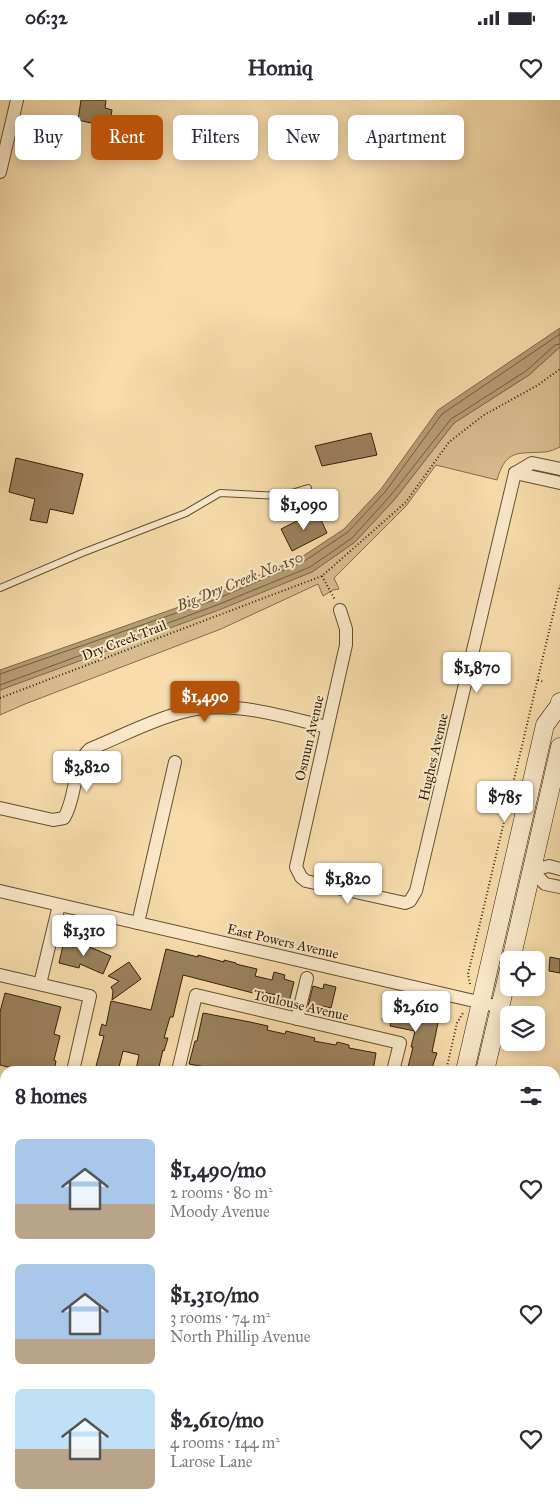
<!DOCTYPE html>
<meta charset="utf-8">
<style>
:root{--surface:#fff;--page:#f7f7f7;--text:#2b2b33;--muted:#7c7c81;--accent:#b45309}
body{margin:0;font-family:"IM FELL Great Primer",serif;background:var(--page);color:var(--text);height:100vh;display:flex;flex-direction:column;font-size:19px;white-space:nowrap}
*{box-sizing:border-box;margin:0}
p{font-size:16px;color:var(--muted)}
.icon{flex:none;width:28px;height:28px;fill:none;stroke:currentColor;stroke-width:2;stroke-linecap:round;stroke-linejoin:round}
.map{position:relative;flex:1;overflow:hidden}
.side{position:absolute;left:0px;top:966px;width:560px;height:446px;display:flex;flex-direction:column;background:var(--surface);border-radius:15px 15px 0 0;box-shadow:0 2px 12px #0003}
.side>*{flex:none}
.guide{position:absolute;left:15px;top:15px;width:530px;height:45px;display:flex;gap:10px}
.tools{position:absolute;left:500px;top:851px;display:grid;gap:10px}
.tools a{display:grid;place-items:center;width:45px;height:45px;border-radius:8px;background:var(--surface);box-shadow:0 2px 12px #0003;font-size:25px}
.price{position:absolute;translate:-50% -42px;padding:0 11px;border-radius:5px;background:#fff;color:#222;font-size:16px;line-height:32px;filter:drop-shadow(0 1px 2px #0008)}
.price::after{content:'';position:absolute;left:50%;top:30px;width:15px;height:11px;margin-left:-8px;background:inherit;clip-path:polygon(0 0,100% 0,50% 100%)}
.price.on{background:var(--accent);color:#fff}
ul{padding:0;list-style:none}
li{display:flex;align-items:center;gap:15px;height:125px;padding:0 15px}
li span{display:grid;place-items:center;flex:none;width:140px;height:100px;border-radius:8px;color:#555}
li>.icon{margin-inline-start:auto}
span .icon{width:60px;height:60px;fill:#fffc;stroke-width:1}
li b{font-size:21px}
h2{display:flex;justify-content:space-between;align-items:center;height:60px;padding:0 15px;font-size:21px}
.chip{padding:0 18px;border-radius:8px;background:var(--surface);box-shadow:0 2px 12px #0003;font-size:18px;line-height:45px}
.chip.on{background:var(--accent);color:#fff}
.status{display:flex;justify-content:space-between;align-items:center;height:35px;padding:0 25px;background:var(--surface);direction:ltr}
.status svg{height:14px;fill:currentColor}
header{display:flex;justify-content:space-between;align-items:center;height:65px;padding:0 15px;background:var(--surface);font-size:22px;font-weight:700}
.map>svg:first-child{display:block}
</style>
<div class="status"><b>06:32</b><svg viewBox="0 0 49 12"><path d="M0 12V9h3v3zM5 12V6h3v6zM10 12V3h3v9zM15 12V0h3v12zM26 1h20v11H26zM47 4h2v5h-2z"/></svg></div>
<header><svg class="icon" aria-label="back" viewBox="0 0 24 24"><path d="M15 5l-7 7 7 7"/></svg>Homiq<svg class="icon" aria-label="heart" viewBox="0 0 24 24"><path d="M12 20l-8-8c-3-5 5-10 8-4 3-6 11-1 8 4z"/></svg></header>
<div class="map">
<svg width="560" height="1412" viewBox="0 0 560 1412">
<rect width="100%" height="100%" fill="#f8dcac"/>
<filter id="stains"><feTurbulence type="fractalNoise" baseFrequency=".004" numOctaves="4"/><feColorMatrix values="0 0 0 0 .2 0 0 0 0 .09 0 0 0 0 .02 0 0 0 .5 -.17"/></filter>
<radialGradient id="worn" r=".72"><stop offset=".6" stop-color="#630" stop-opacity="0"/><stop offset="1" stop-color="#630" stop-opacity=".3"/></radialGradient>
<path fill="#d7bc90" stroke="#856e4c" d="M560,247v100c-5,2 -10,5 -15,5 -26,2 -39,-4 -48,28l-61,-15 -30,41 -72,72 5,11 -6,1 -10,6 -5,-12 -97,45 -196,75 -25,11v-25l312,-118 43,-30 40,-43 59,-76 75,-48z"/>
<path fill="#b59c74" stroke="#816a48" d="M560,228v19l-31,28 -75,48 -59,76 -40,43 -43,30 -93,38 -219,80v-20l213,-75 87,-37 44,-29 37,-40 57,-79z"/>
<g fill="none" stroke-linecap="round" stroke-linejoin="round">
<g stroke="#745e3e" stroke-width="1">
<path d="M0,574l214,-74 89,-38 45,-30 37,-40 57,-78 118,-80"/>
<path d="M0,585l217,-80 93,-38 42,-29 39,-43 60,-76 75,-48 29,-26 5,-1"/>
</g>
</g>
<g fill="#99815d" stroke="#331f07">
<path d="M81,0h25l-1,8 7,2 -3,17 -31,-7z"/>
<path d="M371,333l6,22 -55,11 -7,-20z"/>
<path d="M16,358l67,16 -10,40 -23,-5 -3,14 -17,-3 5,-21 -26,-7z"/>
<path d="M317,411l10,22 -35,18 -11,-22z"/>
<path d="M64,841l28,7 19,8 -8,18 -23,-10 -1,4 -20,-5z"/>
<path d="M166,849l32,8v-2l26,7v-2l12,3v1l21,5 -2,7 17,4 2,-8 11,3 -1,4 10,3 -5,20 -14,-4 1,-3 -22,-5 -1,3 -70,-18 -10,42h-3l-6,21h4l-4,13 -1,-1 -5,21 -22,-1 3,-15 -16,-4 -5,20 -23,-1 9,-34 -5,-1 3,-11 4,2 5,-25 40,9z"/>
<path d="M550,857l10,2v14l-11,-2z"/>
<path d="M129,862l12,17 -29,21 1,-9 -2,-4 8,-6 -11,-5z"/>
<path d="M324,884l12,3 -5,21 -9,-2 -1,3 -13,-3 5,-20 10,3z"/>
<path d="M5,893l56,14 -7,27 6,2 -6,24 2,1 -2,10h-30l-24,-6v-53z"/>
<path d="M386,902l54,11 -8,39 5,1 -6,18h-24l6,-24h-2l4,-16 -25,-5 1,-4 -9,-2z"/>
<path d="M203,913l47,9 18,4 -1,4 18,4 1,-3 29,7 -1,3 22,4 1,-3 12,3v3l27,5 -3,18 -26,-3v3h-120l-38,-7 6,-23h2z"/>
</g>
<g fill="none" stroke-linecap="round" stroke-linejoin="round">
<defs>
<path id="lane" d="M0,488l82,-35 104,-40 34,-20 62,3 26,-8"/>
<g id="street">
<path d="M0,72l17,-72"/>
<path d="M515,373l17,-10 28,6"/>
<path d="M515,373l45,10"/>
<path d="M340,510l6,19v16l-50,222 5,10 5,4 99,22 5,-2 6,-10 99,-418"/>
<path d="M0,708l53,12 11,-2c13,-21 8,-53 26,-69 30,-12 61,-29 93,-37 48,-13 98,4 144,15"/>
<path d="M560,769l-11,-3 -17,4 13,14 15,3"/>
<path d="M0,791l500,116"/>
<path d="M138,823l37,-161"/>
<path d="M0,875l90,21 -17,75"/>
<path d="M40,884l19,-79"/>
<path d="M297,919l10,-41"/>
<path d="M178,971l18,-76 204,48 -7,28"/>
<path d="M555,1038l5,-20"/>
<path d="M555,1115l5,1"/>
<path d="M0,1205l5,1"/>
<path d="M555,1245l5,1"/>
<path d="M0,1288l5,-21"/>
<path d="M555,1375l5,1"/>
<path d="M81,1408l19,4"/>
<path d="M289,1412l1,-4"/>
<path d="M468,1412l1,-4"/>
</g>
<g id="secondary">
<path d="M511,860l49,-213"/>
<path d="M465,971l80,-346 14,-19 1,-4"/>
<path d="M485,971l24,-102"/>
<path d="M358,1412l1,-4"/>
<path d="M385,1412l1,-4"/>
</g>
</defs>
<use href="#lane" stroke="#644e30" stroke-width="8"/>
<use href="#street" stroke="#644e30" stroke-width="14"/>
<use href="#secondary" stroke="#331f07" stroke-width="19"/>
<g stroke="#331f07" stroke-width="2" stroke-dasharray="1 2.5" stroke-linecap="butt">
<path d="M322,476l13,24"/>
<path d="M538,580l6,2"/>
<path d="M0,598l322,-122 84,-74 43,-60 35,-27 54,-30 22,-16"/>
<path d="M470,884l-2,-10 92,-389"/>
<path d="M446,971l11,-48 6,-10"/>
<path d="M340,1412l1,-4"/>
</g>
<use href="#lane" stroke="#fae8c9" stroke-width="6"/>
<use href="#street" stroke="#fae8c9" stroke-width="12"/>
<use href="#secondary" stroke="#fae8c9" stroke-width="18"/>
</g>
<g text-anchor="middle" stroke-width="4" stroke-linejoin="round" paint-order="stroke">
<g font-size="14" fill="#331f07" stroke="#fae8c9">
<text transform="translate(124 540) rotate(-21)" y="5">Dry Creek Trail</text>
<text transform="translate(309 638) rotate(-77)" y="5">Osmun Avenue</text>
<text transform="translate(433 657) rotate(-77)" y="5">Hughes Avenue</text>
<text transform="translate(283 841) rotate(13)" y="5">East Powers Avenue</text>
<text transform="translate(301 905) rotate(13)" y="5">Toulouse Avenue</text>
</g>
<g font-size="15" font-style="italic" fill="#604b2d" stroke="#fae8c9">
<text transform="translate(240 481) rotate(-22)" y="5">Big Dry Creek No. 150</text>
</g>
</g>
<rect width="100%" height="100%" filter="url(#stains)"/>
<rect width="100%" height="100%" fill="url(#worn)"/>
</svg>
<div class="tools">
<a><svg class="icon" aria-label="locate" viewBox="0 0 24 24"><circle cx="12" cy="12" r="6"/><path d="M12 2v4M12 18v4M2 12h4M18 12h4"/></svg></a>
<a><svg class="icon" aria-label="layers" viewBox="0 0 24 24"><path d="M12 4l9 5-9 5-9-5zM3 14l9 5 9-5"/></svg></a>
</div>
<b class="price" style="left:304px;top:431px">$1,090</b>
<b class="price" style="left:477px;top:594px">$1,870</b>
<b class="price on" style="left:205px;top:623px">$1,490</b>
<b class="price" style="left:87px;top:693px">$3,820</b>
<b class="price" style="left:505px;top:723px">$785</b>
<b class="price" style="left:348px;top:805px">$1,820</b>
<b class="price" style="left:84px;top:857px">$1,310</b>
<b class="price" style="left:416px;top:933px">$2,610</b>
<div class="guide">
<a class="chip">Buy</a>
<a class="chip on">Rent</a>
<a class="chip">Filters</a>
<a class="chip">New</a>
<a class="chip">Apartment</a>
</div>
<section class="side">
<h2>8 homes<svg class="icon" aria-label="filters" viewBox="0 0 24 24"><path d="M4 7h16M4 17h16"/><circle cx="9" cy="7" r="2"/><circle cx="15" cy="17" r="2"/></svg></h2>
<ul>
<li><span style="background:linear-gradient(#a9c7e8 65%,#b9a48a 0)"><svg class="icon" aria-label="home" viewBox="0 0 24 24"><path d="M3 11l9-7 9 7M6 9v11h12V9"/></svg></span><div><b>$1,490/mo</b><p>2 rooms · 80 m²</p><p>Moody Avenue</p></div><svg class="icon" aria-label="heart" viewBox="0 0 24 24"><path d="M12 20l-8-8c-3-5 5-10 8-4 3-6 11-1 8 4z"/></svg></li>
<li><span style="background:linear-gradient(#a9c7e8 75%,#b9a48a 0)"><svg class="icon" aria-label="home" viewBox="0 0 24 24"><path d="M3 11l9-7 9 7M6 9v11h12V9"/></svg></span><div><b>$1,310/mo</b><p>3 rooms · 74 m²</p><p>North Phillip Avenue</p></div><svg class="icon" aria-label="heart" viewBox="0 0 24 24"><path d="M12 20l-8-8c-3-5 5-10 8-4 3-6 11-1 8 4z"/></svg></li>
<li><span style="background:linear-gradient(#bfe0f5 60%,#b9a48a 0)"><svg class="icon" aria-label="home" viewBox="0 0 24 24"><path d="M3 11l9-7 9 7M6 9v11h12V9"/></svg></span><div><b>$2,610/mo</b><p>4 rooms · 144 m²</p><p>Larose Lane</p></div><svg class="icon" aria-label="heart" viewBox="0 0 24 24"><path d="M12 20l-8-8c-3-5 5-10 8-4 3-6 11-1 8 4z"/></svg></li>
</ul>
</section>
</div>
